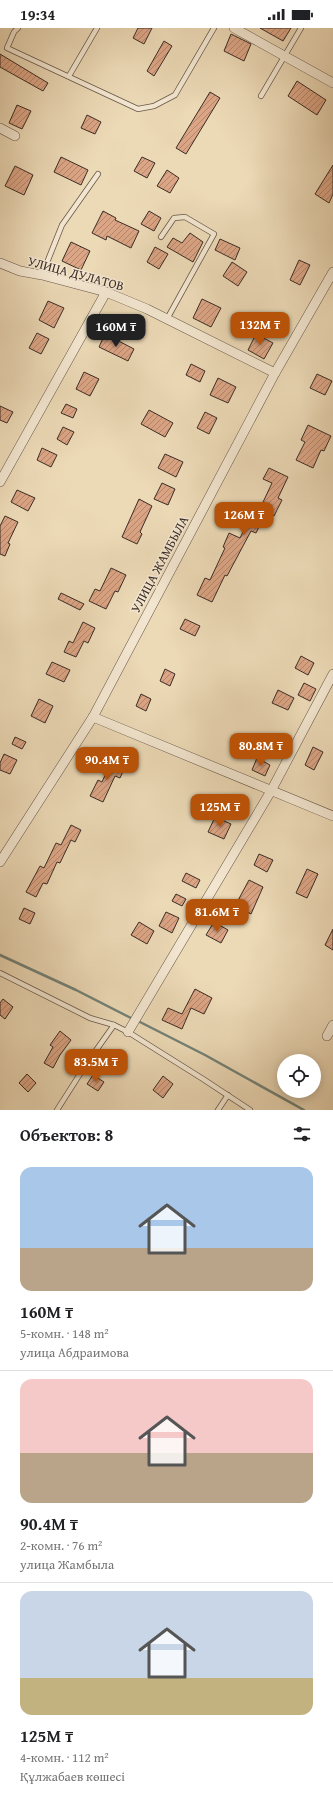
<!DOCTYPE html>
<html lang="ru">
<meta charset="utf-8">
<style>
:root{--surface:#fff;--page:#f6f6f6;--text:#202124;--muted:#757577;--line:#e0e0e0;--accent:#b45309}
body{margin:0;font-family:"Gentium Book Plus",serif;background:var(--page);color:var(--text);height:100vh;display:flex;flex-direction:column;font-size:15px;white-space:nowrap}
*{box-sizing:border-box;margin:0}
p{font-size:13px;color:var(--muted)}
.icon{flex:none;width:22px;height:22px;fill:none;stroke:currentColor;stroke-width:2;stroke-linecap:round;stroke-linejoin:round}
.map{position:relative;height:1082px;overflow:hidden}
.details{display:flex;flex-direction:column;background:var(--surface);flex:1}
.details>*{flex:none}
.buttons{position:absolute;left:277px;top:1026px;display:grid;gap:8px}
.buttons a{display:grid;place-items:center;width:44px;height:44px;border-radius:50%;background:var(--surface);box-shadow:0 2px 10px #0003;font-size:20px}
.price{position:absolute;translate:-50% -34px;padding:0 9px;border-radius:8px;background:var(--accent);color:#fff;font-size:13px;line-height:26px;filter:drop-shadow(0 1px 2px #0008)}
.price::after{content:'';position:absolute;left:50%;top:24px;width:12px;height:9px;margin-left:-6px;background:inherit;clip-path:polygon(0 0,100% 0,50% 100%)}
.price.current{background:#222;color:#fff}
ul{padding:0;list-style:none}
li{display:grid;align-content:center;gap:8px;height:212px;padding:0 20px}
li+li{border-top:1px solid var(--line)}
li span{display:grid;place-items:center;height:124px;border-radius:12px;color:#555}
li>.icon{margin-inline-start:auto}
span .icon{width:72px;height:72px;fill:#fffc;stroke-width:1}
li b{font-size:17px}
h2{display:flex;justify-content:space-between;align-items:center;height:48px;padding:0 20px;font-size:17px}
.status{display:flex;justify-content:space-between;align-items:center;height:28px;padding:0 20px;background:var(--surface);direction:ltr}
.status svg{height:11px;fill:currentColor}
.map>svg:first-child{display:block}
</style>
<div class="status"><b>19:34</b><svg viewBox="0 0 49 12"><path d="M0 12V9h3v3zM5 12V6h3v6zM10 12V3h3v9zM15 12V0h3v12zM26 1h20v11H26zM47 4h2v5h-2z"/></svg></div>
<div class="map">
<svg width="333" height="1082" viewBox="0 0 333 1082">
<defs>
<pattern id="building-hatch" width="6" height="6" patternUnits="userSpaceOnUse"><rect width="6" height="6" fill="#dca585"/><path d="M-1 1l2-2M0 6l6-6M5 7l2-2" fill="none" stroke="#b3876d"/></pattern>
</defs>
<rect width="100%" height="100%" fill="#ecd9b6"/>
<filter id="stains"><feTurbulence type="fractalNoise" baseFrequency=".005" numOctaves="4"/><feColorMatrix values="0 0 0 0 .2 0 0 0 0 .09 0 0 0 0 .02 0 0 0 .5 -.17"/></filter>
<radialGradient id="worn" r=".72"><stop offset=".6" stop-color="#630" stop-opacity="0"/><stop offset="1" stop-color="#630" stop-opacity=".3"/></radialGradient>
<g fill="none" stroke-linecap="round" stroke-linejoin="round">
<g stroke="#738177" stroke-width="2.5">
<path d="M0,927l76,35 57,29"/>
<path d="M138,993l67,34 99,55"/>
</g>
</g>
<g fill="url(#building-hatch)" stroke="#3a2c25">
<path d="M138,0h14l-8,16 -11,-6z"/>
<path d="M260,0h31l-8,13z"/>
<path d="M231,6l20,10 -7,17 -20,-10z"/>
<path d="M164,13l8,5 -18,30 -7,-5z"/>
<path d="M0,26l48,29 -5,8 -43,-24z"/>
<path d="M297,53l29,19 -9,15 -29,-19z"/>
<path d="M210,64l10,6 -34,56 -10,-6z"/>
<path d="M17,77l14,6 -9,18 -13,-6z"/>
<path d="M87,87l14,7 -6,12 -14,-6z"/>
<path d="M61,129l27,13 -7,15 -27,-13z"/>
<path d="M142,129l13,6 -8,15 -13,-7z"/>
<path d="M333,137v29l-4,9 -14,-9z"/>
<path d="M15,138l18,9 -9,20 -19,-9z"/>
<path d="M167,142l12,8 -9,15 -13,-7z"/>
<path d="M103,183l13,7 -1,2 24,11 -8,17 -24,-12 -1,4 -14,-7z"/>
<path d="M149,183l12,7 -7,13 -13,-7z"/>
<path d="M190,205l13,9 -10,20 -26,-15 6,-9 9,5z"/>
<path d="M220,211l20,9 -5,12 -20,-10z"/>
<path d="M71,214l19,9 -9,19 -19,-9z"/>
<path d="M155,219l13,7 -9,15 -12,-7z"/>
<path d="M299,232l11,5 -10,20 -10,-5z"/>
<path d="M232,234l15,10 -9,14 -15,-10z"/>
<path d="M202,271l19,9 -10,19 -18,-9z"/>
<path d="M48,273l16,7 -10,20 -15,-8z"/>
<path d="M37,305l12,6 -8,15 -12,-6z"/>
<path d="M105,306l29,15 -6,12 -29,-14z"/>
<path d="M256,306l17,9 -9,16 -16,-9z"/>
<path d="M191,336l14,7 -5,11 -14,-7z"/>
<path d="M84,344l15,7 -9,17 -14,-7z"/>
<path d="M317,346l15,7 -7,14 -15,-7z"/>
<path d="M218,350l18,9 -8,16 -18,-8z"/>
<path d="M66,376l11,5 -4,9 -12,-5z"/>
<path d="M0,378l13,6 -6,11 -7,-3z"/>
<path d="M149,382l24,13 -8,14 -24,-13z"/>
<path d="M205,384l12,6 -8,16 -12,-6z"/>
<path d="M308,397l23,11 -7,15 -3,-1 -8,18 -17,-8 9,-18 -4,-2z"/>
<path d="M63,399l11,5 -7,13 -10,-6z"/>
<path d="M42,420l15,7 -6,12 -14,-7z"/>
<path d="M165,426l18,8 -7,15 -18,-9z"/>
<path d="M269,440l19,9 -10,21 4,2 -8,16 -8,-4 -10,21 -5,-2 -24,45 -2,-1 -13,27 -15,-7 8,-17 5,2 15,-32 -2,-1 6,-14 11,5 11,-23 5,2 16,-34 -9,-4z"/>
<path d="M162,455l13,6 -7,16 -14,-6z"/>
<path d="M17,462l18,8 -7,13 -17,-9z"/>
<path d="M139,471l13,7 -12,26 2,2 -5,10 -15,-7z"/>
<path d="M5,488l13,6 -10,21 2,1 -5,12 -5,-2v-28z"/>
<path d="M111,540l15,7 -8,17 -3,-1 -9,18 -17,-8 6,-12 5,2z"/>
<path d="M61,565l23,11 -4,6 -22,-11z"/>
<path d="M185,591l15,7 -5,10 -15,-7z"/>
<path d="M83,594l12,6 -7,15 -4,-2 -8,16 -12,-5 5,-11 4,2z"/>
<path d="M301,628l13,7 -6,12 -13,-7z"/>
<path d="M52,634l18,8 -6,12 -18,-8z"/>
<path d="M165,641l10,5 -5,12 -10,-5z"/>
<path d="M304,655l12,6 -6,12 -12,-6z"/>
<path d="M278,662l16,8 -6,12 -16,-7z"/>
<path d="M141,666l10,5 -5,12 -10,-5z"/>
<path d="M39,671l14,7 -8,17 -14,-7z"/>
<path d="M15,709l11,5 -4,7 -10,-5z"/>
<path d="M313,719l10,5 -9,18 -9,-5z"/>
<path d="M4,726l13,6 -7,14 -10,-4v-7z"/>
<path d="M257,730l13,7 -5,11 -13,-6z"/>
<path d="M112,732l13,7 -5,11 -5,-2 -12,26 -13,-6 8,-16 4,2z"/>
<path d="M215,789l16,7 -7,15 -16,-7z"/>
<path d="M71,797l10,5 -6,12 -4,-2 -11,23 -3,-1 -10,22 -4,-1 -7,14 -10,-5 14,-26 4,2 12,-25 5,2z"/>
<path d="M259,826l14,6 -6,12 -13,-7z"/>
<path d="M307,841l11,5 -11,24 -11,-5z"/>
<path d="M186,845l14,7 -4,8 -14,-7z"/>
<path d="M249,852l14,7 -12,27 -16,-8z"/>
<path d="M176,866l10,5 -4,7 -10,-5z"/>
<path d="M24,880l11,5 -5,11 -11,-5z"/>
<path d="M166,884l13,6 -7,15 -13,-7z"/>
<path d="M139,894l15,9 -7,13 -16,-9z"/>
<path d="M214,894l14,8 -7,13 -15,-8z"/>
<path d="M333,901v21l-8,-5z"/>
<path d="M195,961l17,9 -8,16 -13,-6 -9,21 -20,-9 6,-12 14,6z"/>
<path d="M3,971l10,8 -8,12 -5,-4v-12z"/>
<path d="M60,1003l11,9 -11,15 -7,13 -9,-5 9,-16 -3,-2z"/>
<path d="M27,1046l9,9 -8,9 -9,-9z"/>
<path d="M93,1047l11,7 -6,9 -11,-7z"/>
<path d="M163,1048l10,8 -10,14 -10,-8z"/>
</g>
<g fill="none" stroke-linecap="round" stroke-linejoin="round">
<defs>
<g id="lane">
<path d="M18,0l-4,4 -7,16 131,61 16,-3 21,-11 39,-67"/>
<path d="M69,48l28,-48"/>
<path d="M261,68l40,-68"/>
<path d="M161,209l13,-19 11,-1 29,17 -47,85"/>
<path d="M42,247l20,-50 36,-51"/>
<path d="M0,945l90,45 24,7 14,7 75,47 47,31"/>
<path d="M57,1082l30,-47 27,-38"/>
<path d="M218,1082l10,-15"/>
</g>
<g id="street">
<path d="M234,0l99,55"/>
<path d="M0,100l15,8"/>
<path d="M0,235l20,8 22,4 64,17 41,17 128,64"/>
<path d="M0,454l106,-190"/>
<path d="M93,689l240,99"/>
<path d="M0,834l93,-145 182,-344 58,-101"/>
<path d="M128,1004l143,-241 62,-117"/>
<path d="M327,1008l6,-11"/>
</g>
</defs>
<use href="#lane" stroke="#665749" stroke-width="6"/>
<use href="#street" stroke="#665749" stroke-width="10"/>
<use href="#lane" stroke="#f3e6d0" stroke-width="4.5"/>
<use href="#street" stroke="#f3e6d0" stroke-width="9"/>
</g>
<g text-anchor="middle" stroke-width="3" stroke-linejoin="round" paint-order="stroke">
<g font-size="13" fill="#3a2c25" stroke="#f3e6d0">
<text transform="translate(76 245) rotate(15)" y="5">УЛИЦА ДУЛАТОВ</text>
<text transform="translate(159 536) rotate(-62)" y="5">УЛИЦА ЖАМБЫЛА</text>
</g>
</g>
<rect width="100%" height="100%" filter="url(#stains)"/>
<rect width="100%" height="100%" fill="url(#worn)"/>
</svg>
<div class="buttons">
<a><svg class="icon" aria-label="locate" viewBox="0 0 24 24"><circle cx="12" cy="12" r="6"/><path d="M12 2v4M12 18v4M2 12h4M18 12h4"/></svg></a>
</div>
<b class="price" style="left:260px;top:318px">132M ₸</b>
<b class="price current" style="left:116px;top:320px">160M ₸</b>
<b class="price" style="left:244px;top:508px">126M ₸</b>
<b class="price" style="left:261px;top:739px">80.8M ₸</b>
<b class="price" style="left:107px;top:753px">90.4M ₸</b>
<b class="price" style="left:220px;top:800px">125M ₸</b>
<b class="price" style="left:217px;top:905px">81.6M ₸</b>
<b class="price" style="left:96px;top:1055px">83.5M ₸</b>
</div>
<section class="details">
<h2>Объектов: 8<svg class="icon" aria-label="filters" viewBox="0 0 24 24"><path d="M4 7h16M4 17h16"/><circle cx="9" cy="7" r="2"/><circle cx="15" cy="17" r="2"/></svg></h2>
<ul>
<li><span style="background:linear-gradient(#a9c7e8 65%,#b9a48a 0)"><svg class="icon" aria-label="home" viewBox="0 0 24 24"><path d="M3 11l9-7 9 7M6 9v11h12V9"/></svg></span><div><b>160M ₸</b><p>5-комн. · 148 m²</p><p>улица Абдраимова</p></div></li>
<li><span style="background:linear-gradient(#f6c9c9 60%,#b9a48a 0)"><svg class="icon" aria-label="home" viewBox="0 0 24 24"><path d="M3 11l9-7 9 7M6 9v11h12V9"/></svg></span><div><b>90.4M ₸</b><p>2-комн. · 76 m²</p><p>улица Жамбыла</p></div></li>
<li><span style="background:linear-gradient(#c9d6e8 70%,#c2b280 0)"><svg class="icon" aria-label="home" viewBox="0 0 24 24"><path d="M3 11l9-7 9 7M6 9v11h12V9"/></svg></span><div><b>125M ₸</b><p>4-комн. · 112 m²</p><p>Құлжабаев көшесі</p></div></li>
</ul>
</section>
